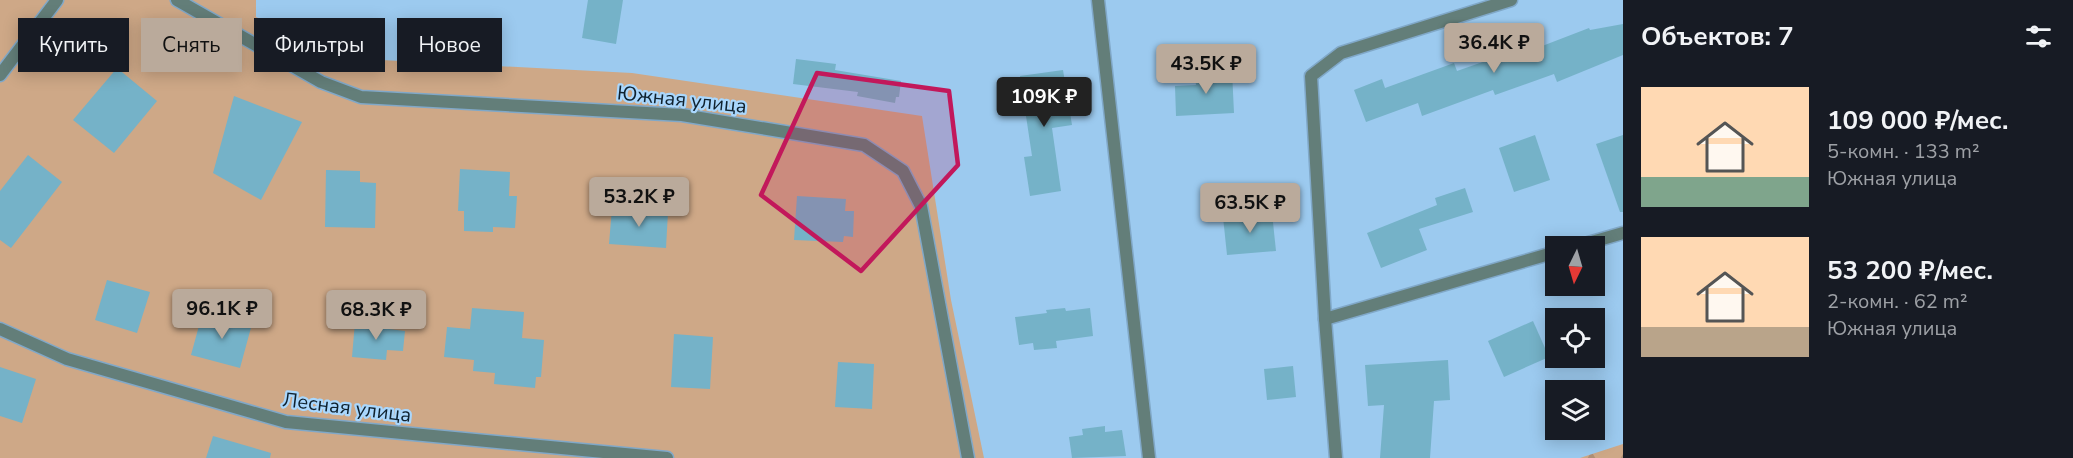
<!DOCTYPE html>
<html lang="ru">
<meta charset="utf-8">
<style>
:root{--surface:#171b24;--page:#20242c;--text:#f1f3f6;--muted:#9ea1a6;--accent:#baaa9b}
body{margin:0;font-family:"Nunito Sans",sans-serif;background:var(--page);color:var(--text);height:100vh;display:flex;flex-direction:column;font-size:22px;white-space:nowrap}
*{box-sizing:border-box;margin:0}
p{font-size:20px;color:var(--muted)}
.icon{flex:none;width:33px;height:33px;fill:none;stroke:currentColor;stroke-width:2;stroke-linecap:round;stroke-linejoin:round}
.map{position:relative;flex:1;overflow:hidden}
.details{display:flex;flex-direction:column;background:var(--surface);width:450px}
.details>*{flex:none}
.hud{position:absolute;left:18px;top:18px;width:570px;height:54px;display:flex;gap:12px}
.needle{width:39px;rotate:185deg}
.fabs{position:absolute;left:1545px;top:236px;display:grid;gap:12px}
.fabs a{display:grid;place-items:center;width:60px;height:60px;border-radius:0px;background:var(--surface);box-shadow:0 3px 15px #0003;font-size:30px}
.price{position:absolute;translate:-50% -51px;padding:0 14px;border-radius:6px;background:var(--accent);color:#111;font-size:20px;line-height:39px;filter:drop-shadow(0 2px 3px #0008)}
.price::after{content:'';position:absolute;left:50%;top:36px;width:18px;height:14px;margin-left:-9px;background:inherit;clip-path:polygon(0 0,100% 0,50% 100%)}
.price.current{background:#222;color:#fff}
ul{padding:0;list-style:none}
li{display:flex;align-items:center;gap:18px;height:150px;padding:0 18px}
li span{display:grid;place-items:center;flex:none;width:168px;height:120px;border-radius:0px;color:#555}
li>.icon{margin-inline-start:auto}
span .icon{width:72px;height:72px;fill:#fffc;stroke-width:1}
li b{font-size:26px}
h2{display:flex;justify-content:space-between;align-items:center;height:72px;padding:0 18px;font-size:26px}
.tag{padding:0 21px;border-radius:0px;background:var(--surface);box-shadow:0 3px 15px #0003;font-size:21px;line-height:54px}
.tag.current{background:var(--accent);color:#111}
main{display:flex;flex:1;min-height:0}
.map>svg:first-child{display:block}
</style>
<main>
<div class="map">
<svg width="1623" height="458" viewBox="0 0 1623 458">
<defs>
<pattern id="forest-firs" width="22" height="20" patternUnits="userSpaceOnUse" patternTransform="scale(1.5)"><rect width="22" height="20" fill="#cea887"/><path d="M5 1l3.5 6h-7zM16 11l3.5 6h-7z" fill="#b09075"/></pattern>
</defs>
<rect width="100%" height="100%" fill="#9ccaef"/>
<path fill="#cea887" d="M0,0h256v17l87,41 289,15 290,43 29,184 33,158h-984z"/>
<path fill="url(#forest-firs)" d="M1623,444v14h-43l6,-2z"/>
<g fill="#75b2c8">
<path d="M588,0h35l-7,44 -34,-6z"/>
<path d="M1623,24v31l-66,27 -3,-8 -59,21 -2,-5 -71,26 -4,-13 -52,19 -12,-32 28,-11 3,9 69,-25 3,8 60,-21 2,5 70,-27 1,2z"/>
<path d="M796,59l40,5 -1,6 66,11 -2,16h-3l-1,6 -38,-7 1,-4 -65,-8z"/>
<path d="M117,68l40,33 -43,52 -41,-33z"/>
<path d="M1063,70l9,55 -20,3 9,63 -31,5 -6,-39 8,-1 -12,-80z"/>
<path d="M1232,71l2,42 -58,3 -1,-30 21,-1 -1,-12z"/>
<path d="M234,96l68,26 -41,78 -48,-27z"/>
<path d="M1535,135l15,45 -36,12 -15,-44z"/>
<path d="M1623,135v77h-3l-24,-68z"/>
<path d="M28,155l34,27 -51,66 -11,-8v-49z"/>
<path d="M460,169l50,3 -1,24h8l-2,32 -22,-1v5l-29,-1v-20h-6z"/>
<path d="M326,170l34,1v11l16,1 -1,45 -50,-1z"/>
<path d="M1465,188l8,24 -54,17 8,21 -46,18 -14,-35 70,-28 -2,-7z"/>
<path d="M797,196l49,3 -1,12h9l-1,26 -9,-1 -1,6 -49,-2z"/>
<path d="M612,208l56,4 -2,36 -57,-4z"/>
<path d="M1272,213l4,38 -49,4 -4,-38z"/>
<path d="M107,280l43,12 -13,41 -42,-13z"/>
<path d="M472,308l52,4 -2,26 22,2 -3,37h-5l-1,11 -41,-4 1,-11 -22,-2 1,-11 -30,-3 3,-30 23,2z"/>
<path d="M1065,308l1,3 24,-3 3,28 -37,5 1,7 -23,2 -1,-7 -14,2 -4,-28 32,-4 -1,-3z"/>
<path d="M203,311l49,13 -12,44 -49,-13z"/>
<path d="M1533,321l16,36 -45,20 -16,-36z"/>
<path d="M355,322l35,3 -1,4 16,2 -2,20 -16,-1 -1,10 -34,-3z"/>
<path d="M674,334l39,3 -3,52 -39,-2z"/>
<path d="M1448,360l2,40 -16,1 -4,57h-50l4,-53 -16,1 -3,-41z"/>
<path d="M838,362l36,2 -2,45 -37,-2z"/>
<path d="M1293,366l3,31 -29,3 -3,-31z"/>
<path d="M0,367l36,12 -14,44 -22,-7z"/>
<path d="M1105,426v6l17,-2 4,26 -54,2 -3,-21 14,-2 -1,-6z"/>
<path d="M213,436l58,17 -1,5h-64z"/>
</g>
<g fill="none" stroke-linecap="round" stroke-linejoin="round">
<defs>
<g id="minor">
<path d="M177,0l144,82 40,15 321,18 182,30 39,26 18,35 47,252"/>
<path d="M1098,0l51,458"/>
<path d="M0,75l57,-75"/>
<path d="M1578,246l45,-13"/>
<path d="M1325,319l231,-67"/>
<path d="M0,329l67,30 219,63 381,36"/>
<path d="M1336,458l-11,-139 -14,-243 30,-23 170,-53"/>
</g>
</defs>
<use href="#minor" stroke="#80a8c8" stroke-width="15"/>
<use href="#minor" stroke="#637e79" stroke-width="12"/>
</g>
<path fill="#c2185b" fill-opacity="0.2" stroke="#c2185b" stroke-width="4.5" stroke-linejoin="round" d="M817,73l132,18 9,74 -97,106 -100,-76z"/>
<g text-anchor="middle" stroke-width="4.5" stroke-linejoin="round" paint-order="stroke">
<g font-size="20" fill="#0f212e" stroke="#a9d7fd">
<text transform="translate(682 99) rotate(6)" y="7">Южная улица</text>
<text transform="translate(347 407) rotate(7)" y="7">Лесная улица</text>
</g>
</g>
</svg>
<div class="fabs">
<a><svg class="needle" viewBox="-14 -14 28 28"><path d="M0-13l5 13h-10z" fill="#e53935"/><path d="M0 13l5-13h-10z" fill="#9ea1a6"/></svg></a>
<a><svg class="icon" aria-label="locate" viewBox="0 0 24 24"><circle cx="12" cy="12" r="6"/><path d="M12 2v4M12 18v4M2 12h4M18 12h4"/></svg></a>
<a><svg class="icon" aria-label="layers" viewBox="0 0 24 24"><path d="M12 4l9 5-9 5-9-5zM3 14l9 5 9-5"/></svg></a>
</div>
<b class="price" style="left:1494px;top:74px">36.4K ₽</b>
<b class="price" style="left:1206px;top:95px">43.5K ₽</b>
<b class="price current" style="left:1044px;top:128px">109K ₽</b>
<b class="price" style="left:639px;top:228px">53.2K ₽</b>
<b class="price" style="left:1250px;top:234px">63.5K ₽</b>
<b class="price" style="left:222px;top:340px">96.1K ₽</b>
<b class="price" style="left:376px;top:341px">68.3K ₽</b>
<div class="hud">
<a class="tag">Купить</a>
<a class="tag current">Снять</a>
<a class="tag">Фильтры</a>
<a class="tag">Новое</a>
</div>
</div>
<section class="details">
<h2>Объектов: 7<svg class="icon" aria-label="filters" viewBox="0 0 24 24"><path d="M4 7h16M4 17h16"/><circle cx="9" cy="7" r="2"/><circle cx="15" cy="17" r="2"/></svg></h2>
<ul>
<li><span style="background:linear-gradient(#ffd9b3 75%,#7fa58c 0)"><svg class="icon" aria-label="home" viewBox="0 0 24 24"><path d="M3 11l9-7 9 7M6 9v11h12V9"/></svg></span><div><b>109 000 ₽/мес.</b><p>5-комн. · 133 m²</p><p>Южная улица</p></div></li>
<li><span style="background:linear-gradient(#ffd9b3 75%,#b9a48a 0)"><svg class="icon" aria-label="home" viewBox="0 0 24 24"><path d="M3 11l9-7 9 7M6 9v11h12V9"/></svg></span><div><b>53 200 ₽/мес.</b><p>2-комн. · 62 m²</p><p>Южная улица</p></div></li>
</ul>
</section>
</main>
